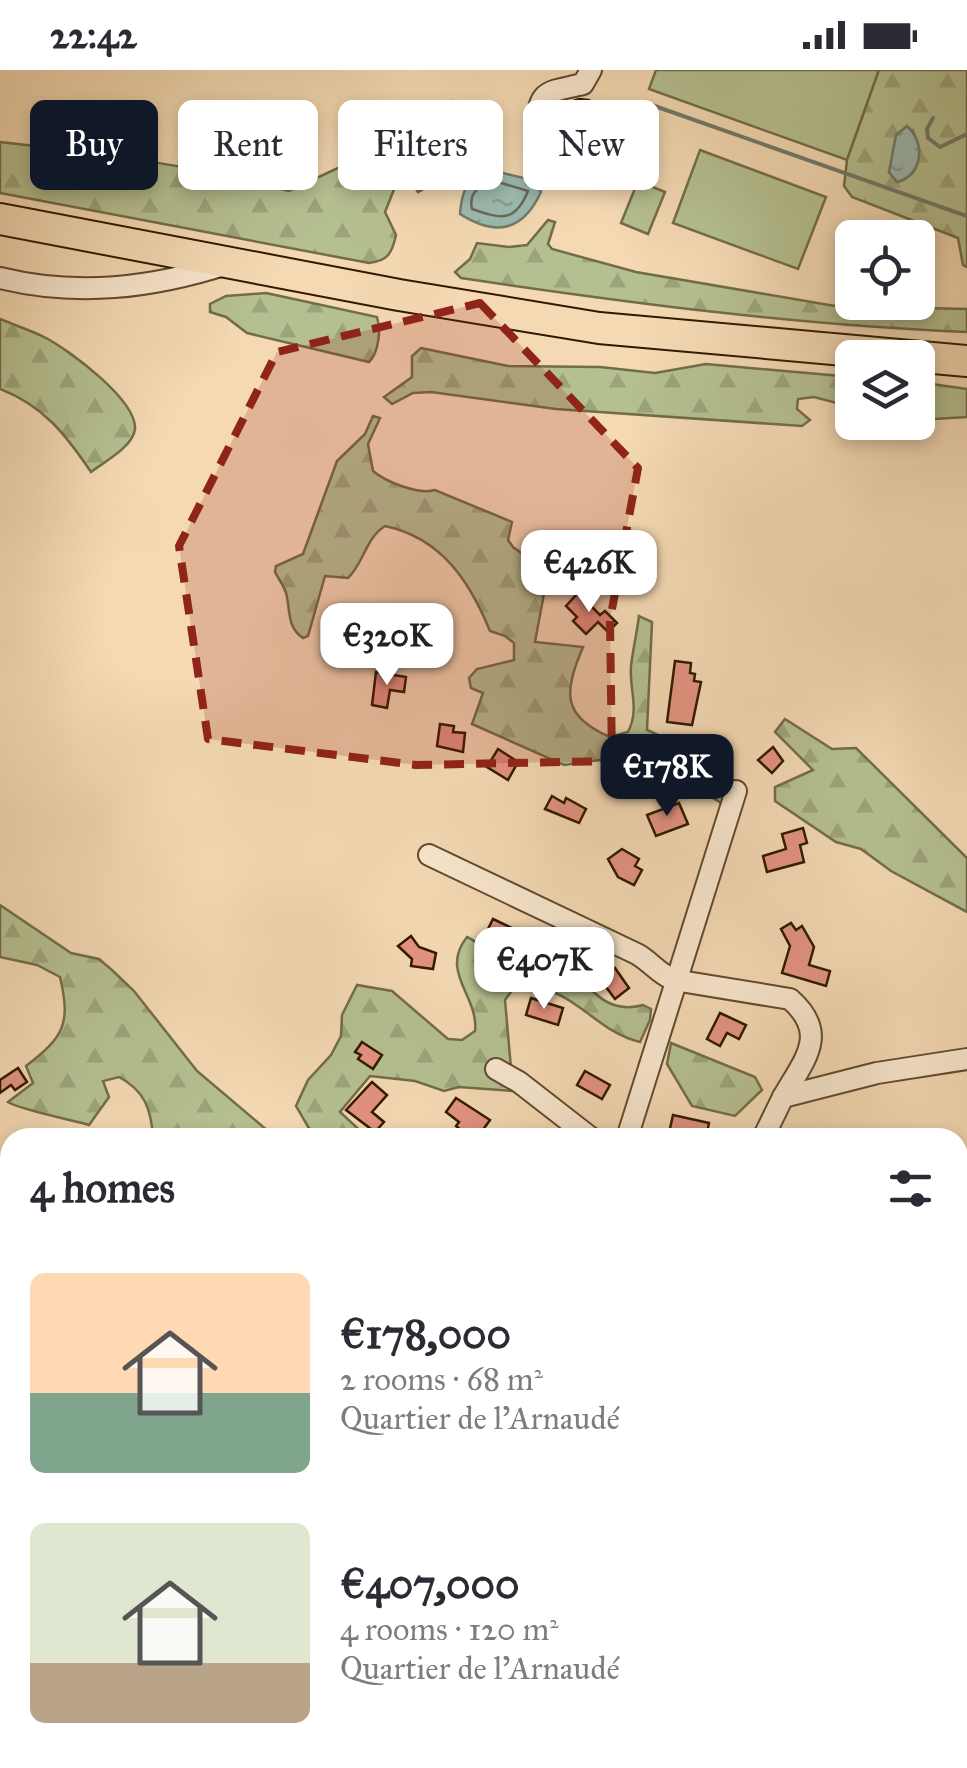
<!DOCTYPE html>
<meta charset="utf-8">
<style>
:root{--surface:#fff;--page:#f7f7f7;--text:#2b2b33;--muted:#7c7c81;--accent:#111827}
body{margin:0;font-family:"IM FELL Great Primer",serif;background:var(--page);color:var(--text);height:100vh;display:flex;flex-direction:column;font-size:38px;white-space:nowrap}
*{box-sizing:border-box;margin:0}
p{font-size:32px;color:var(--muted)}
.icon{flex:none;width:55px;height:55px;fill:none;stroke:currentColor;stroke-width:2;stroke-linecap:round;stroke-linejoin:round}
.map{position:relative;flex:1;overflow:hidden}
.sheet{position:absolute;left:0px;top:1058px;width:968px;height:642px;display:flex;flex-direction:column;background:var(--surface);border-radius:30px 30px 0 0;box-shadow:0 5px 15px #0003}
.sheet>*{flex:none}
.hud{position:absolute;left:30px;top:30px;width:908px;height:90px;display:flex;gap:20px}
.tools{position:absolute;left:835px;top:150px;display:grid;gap:20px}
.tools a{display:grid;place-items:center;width:100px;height:100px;border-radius:15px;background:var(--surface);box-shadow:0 5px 15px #0003;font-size:50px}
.price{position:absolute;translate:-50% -85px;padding:0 22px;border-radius:20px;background:#fff;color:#222;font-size:32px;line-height:65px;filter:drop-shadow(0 2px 5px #0008)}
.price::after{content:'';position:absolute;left:50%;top:60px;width:30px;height:22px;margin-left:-15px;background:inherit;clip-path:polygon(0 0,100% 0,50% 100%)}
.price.current{background:var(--accent);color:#fff}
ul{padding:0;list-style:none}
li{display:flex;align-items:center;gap:30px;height:250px;padding:0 30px}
li span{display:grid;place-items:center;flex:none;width:280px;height:200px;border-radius:15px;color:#555}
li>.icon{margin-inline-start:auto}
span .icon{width:120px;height:120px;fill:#fffc;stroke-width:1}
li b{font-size:42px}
h2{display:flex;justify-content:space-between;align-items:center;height:120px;padding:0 30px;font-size:42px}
.pill{padding:0 35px;border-radius:15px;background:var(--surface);box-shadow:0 5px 15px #0003;font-size:35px;line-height:90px}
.pill.current{background:var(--accent);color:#fff}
.status{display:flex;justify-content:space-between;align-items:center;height:70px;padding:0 50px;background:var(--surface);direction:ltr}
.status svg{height:28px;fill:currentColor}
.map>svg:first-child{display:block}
</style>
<div class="status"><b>22:42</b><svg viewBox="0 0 49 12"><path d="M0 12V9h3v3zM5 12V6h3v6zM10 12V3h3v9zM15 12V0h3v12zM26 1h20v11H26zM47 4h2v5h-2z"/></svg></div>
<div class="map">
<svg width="967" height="1698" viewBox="0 0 967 1698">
<defs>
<pattern id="forest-firs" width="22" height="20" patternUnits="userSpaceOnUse" patternTransform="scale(2.5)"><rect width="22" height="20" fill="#b5c091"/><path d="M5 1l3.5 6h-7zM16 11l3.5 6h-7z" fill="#9ca47b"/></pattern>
<pattern id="water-ripples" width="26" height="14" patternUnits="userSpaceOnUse" patternTransform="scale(2.5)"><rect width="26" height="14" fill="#9cbab0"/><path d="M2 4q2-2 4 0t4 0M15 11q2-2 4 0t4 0" fill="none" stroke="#879f96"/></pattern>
</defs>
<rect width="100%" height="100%" fill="#f4d9b3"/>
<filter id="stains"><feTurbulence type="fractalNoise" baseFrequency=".002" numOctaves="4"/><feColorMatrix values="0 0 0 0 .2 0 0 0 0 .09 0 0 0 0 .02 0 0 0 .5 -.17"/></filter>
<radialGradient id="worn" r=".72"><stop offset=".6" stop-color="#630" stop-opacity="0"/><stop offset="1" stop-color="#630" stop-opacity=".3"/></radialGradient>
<g fill="#b5c091" stroke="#736c49" stroke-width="2.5">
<path d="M656,0h223l-32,90 -198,-71z"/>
<path d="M700,80l126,47 -28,72 -125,-46z"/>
<path d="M638,111l27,11 -17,42 -27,-11z"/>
</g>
<g fill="url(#forest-firs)" stroke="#736c49" stroke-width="2.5" fill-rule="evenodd">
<path d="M879,0h88v197l-4,-2 -5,-27 -106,-41 -8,-11 3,-26zM913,61c7,21 10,43 -15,51l-9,-10z"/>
<path d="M452,31l20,17v10l-28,29 -17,30 -9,5 -10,-16 -9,1 -14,35 11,23c-4,18 -8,26 -27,28l-369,-70v-51c97,11 195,23 289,49l83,-39 27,1 11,-4 22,-35z"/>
<path d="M548,150l7,2 -7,22 4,5 84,23 199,34 132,3v23c-170,-7 -338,-29 -506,-54l-6,-6 15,-13 7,-16 32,4 18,-2z"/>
<path d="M266,223l111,24c4,13 2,35 -8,45l-122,-29 -21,-16 -16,-5v-8l16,-8z"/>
<path d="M0,249c14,6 30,11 44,18 24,12 93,63 91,92 -2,18 -31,33 -44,43 -25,-37 -47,-66 -91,-83z"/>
<path d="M421,278l87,18 92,1 55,6 51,-9 146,13v30l-38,-10 -16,2 -1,10 13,11 -8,6 -246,-17 -125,-17 -18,1 -21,11 -8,-7 28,-20v-21z"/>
<path d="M918,312l49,7v28l-49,3z"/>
<path d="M373,346l7,2 -12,26 5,27c13,11 46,24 62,19l77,32 -4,18 5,7 35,25 -13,70 48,5c-19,45 -22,69 27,90l18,-5c12,-23 1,-43 3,-66 2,-17 6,-34 8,-50l13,6 -5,108 83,37 -1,20 -6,17 -39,-23 -19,5 -16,-2 -49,-24 -36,5 -92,-41 11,-31 -12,-5 -2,-10 8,-9 37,-9v-17l-9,-7 -15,-5c-21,-51 -49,-93 -105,-105 -20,13 -21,37 -37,52l-23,-2 -17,60 -5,2c-15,-10 -13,-25 -16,-41 -1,-9 -8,-17 -12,-25l1,-6 27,-12 34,-93 28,-27z"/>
<path d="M785,649l47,30 24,-1 111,110v54l-76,-41 -30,-22 -25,-7 -61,-41v-14l38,-17 -38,-38z"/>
<path d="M0,835l71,48 28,6 14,12 21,20 63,80 78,66h-122c-2,-28 -8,-46 -34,-60l-16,4 6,16 -20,28c-16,-5 -72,-16 -81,-23l25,-19 -7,-17c38,-29 45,-42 34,-89l-23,-12 -37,-8z"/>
<path d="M467,867c18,7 23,28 45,26 18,-1 44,-16 61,-2 1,1 6,11 7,13 15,25 35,39 63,31l8,4 -1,11 -10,22c-51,-12 -69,-64 -127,-53l-8,11 8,91 -54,-4 -15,4 -29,-10 -45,-5 -30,36 27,25h-53l-18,-31 12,-26 23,-25 10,-19 1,-21 15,-30 35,6 56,48 14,1 13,-9c4,-35 -36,-59 -8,-94z"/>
<path d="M671,973l84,34 7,13 -27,26 -43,-10 -25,-42z"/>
<path d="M0,1454l10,3v71l-10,3z"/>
</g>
<g fill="url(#water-ripples)" stroke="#717a6a" stroke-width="2.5">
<path d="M907,56c19,17 16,49 -10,56l-8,-10 7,-37z"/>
<path d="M499,102l33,8 9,12c-18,39 -45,45 -81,22 2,-29 10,-39 39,-42z"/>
</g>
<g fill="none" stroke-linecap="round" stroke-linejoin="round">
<path stroke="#666a58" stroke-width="2.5" d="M498,112l30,9c-13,32 -27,28 -56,18 -4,-18 10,-26 26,-27z"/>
<g stroke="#717a6a" stroke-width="4">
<path d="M630,33l19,1 318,112"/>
<path d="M933,48l-6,11 1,9 12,9 27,-13"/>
</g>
</g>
<g fill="#e39380" stroke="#311901" stroke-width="2.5">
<path d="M579,29l10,1 -1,13 5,1 -3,20 -39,-6 2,-20z"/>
<path d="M578,523l22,22 5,-4 12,12 -9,9 -10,-10 -12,12 -13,-13 4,-4 -11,-11z"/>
<path d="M675,591l16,2 -1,10 5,1 -1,7 7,1 -9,43 -25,-3z"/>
<path d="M376,602l30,5 -2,15 -14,-2 -3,18 -15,-3z"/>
<path d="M440,654l14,2 -1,6 12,1 -2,19 -26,-6z"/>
<path d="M773,677l10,14 -11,12 -14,-13z"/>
<path d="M498,679l20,13 -10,18 -21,-13z"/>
<path d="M552,726l12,7 2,-5 20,11 -7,14 -34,-14z"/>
<path d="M679,733l9,21 -32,12 -9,-21z"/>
<path d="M803,758l4,15 -7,2 4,17 -37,10 -4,-16 23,-7 -4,-15z"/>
<path d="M622,779l17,10 -4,7 7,4 -8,15 -16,-8 -10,-18z"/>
<path d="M493,849l29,14 -10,18 -26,-18z"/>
<path d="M791,853l5,7 6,-4 12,21 -5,18 21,6 -4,15 -44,-13 8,-27 -9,-17z"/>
<path d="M411,866l8,11 17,6 -3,16 -22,-3 1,-7 -14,-13z"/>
<path d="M615,898l14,20 -14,11 -15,-20z"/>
<path d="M531,928l32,10 -5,17 -32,-10z"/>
<path d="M720,943l26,12 -7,14 -12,-6 -7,13 -13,-7z"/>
<path d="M362,972l20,13 -9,14 -15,-10 3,-4 -6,-3z"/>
<path d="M18,998l9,14 -12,8 -4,-5 -11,8v-13z"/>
<path d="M585,1001l25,14 -8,14 -25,-14z"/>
<path d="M372,1012l15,13 -15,17 12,10 -9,10 -29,-22z"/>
<path d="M456,1028l34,22 -13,18h-7l-14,-12 3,-4 -13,-10z"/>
<path d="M673,1045l36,8 -3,15h-38z"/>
</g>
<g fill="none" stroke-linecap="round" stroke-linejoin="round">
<defs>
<g id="minor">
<path d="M537,57c0,-39 13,-35 46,-43l8,-14"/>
<path d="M0,208c77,19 152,10 227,-14"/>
<path d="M429,785l208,99c14,8 22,20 37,26l116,19c40,35 14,61 -7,98"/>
<path d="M496,999l23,13 72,56"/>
<path d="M627,1068l109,-347"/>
<path d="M763,1068l20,-41 94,-24 90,-14"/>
<path d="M0,1387l10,6"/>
<path d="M958,1654l9,3"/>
<path d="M950,1690l2,8"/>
</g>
<path id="highway" d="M0,149l399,76 200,33 368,33"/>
</defs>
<use href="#minor" stroke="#62492e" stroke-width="24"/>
<use href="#highway" stroke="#311901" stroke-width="34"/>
<use href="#minor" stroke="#f8e6ce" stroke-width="20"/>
<use href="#highway" stroke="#f4d9b3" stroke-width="30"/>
</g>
<path fill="#8f2418" fill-opacity="0.2" stroke="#8f2418" stroke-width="8" stroke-dasharray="20 12" stroke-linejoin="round" d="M480,233l158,165 -28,152 2,141 -196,4 -208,-26 -29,-193 98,-194z"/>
<rect width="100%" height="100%" filter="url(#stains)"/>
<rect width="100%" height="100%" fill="url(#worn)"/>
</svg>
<div class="tools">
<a><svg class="icon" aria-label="locate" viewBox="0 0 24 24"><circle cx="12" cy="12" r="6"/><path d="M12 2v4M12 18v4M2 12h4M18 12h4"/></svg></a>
<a><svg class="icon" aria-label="layers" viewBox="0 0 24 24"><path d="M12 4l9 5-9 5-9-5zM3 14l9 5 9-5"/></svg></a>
</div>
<b class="price" style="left:589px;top:545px">€426K</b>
<b class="price" style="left:387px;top:618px">€320K</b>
<b class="price current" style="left:667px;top:749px">€178K</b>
<b class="price" style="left:544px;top:942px">€407K</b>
<div class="hud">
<a class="pill current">Buy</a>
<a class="pill">Rent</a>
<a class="pill">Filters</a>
<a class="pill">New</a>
</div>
<section class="sheet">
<h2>4 homes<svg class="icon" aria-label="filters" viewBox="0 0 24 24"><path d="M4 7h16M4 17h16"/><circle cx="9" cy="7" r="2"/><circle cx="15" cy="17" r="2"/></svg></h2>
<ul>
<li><span style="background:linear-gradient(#ffd9b3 60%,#7fa58c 0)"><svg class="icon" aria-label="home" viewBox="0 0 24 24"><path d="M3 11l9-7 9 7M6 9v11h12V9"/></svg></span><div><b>€178,000</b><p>2 rooms · 68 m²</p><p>Quartier de l'Arnaudé</p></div></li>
<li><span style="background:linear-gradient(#dfe7d0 70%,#b9a48a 0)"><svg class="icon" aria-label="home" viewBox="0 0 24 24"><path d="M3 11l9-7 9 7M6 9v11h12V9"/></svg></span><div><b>€407,000</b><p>4 rooms · 120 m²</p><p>Quartier de l'Arnaudé</p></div></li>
</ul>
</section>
</div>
